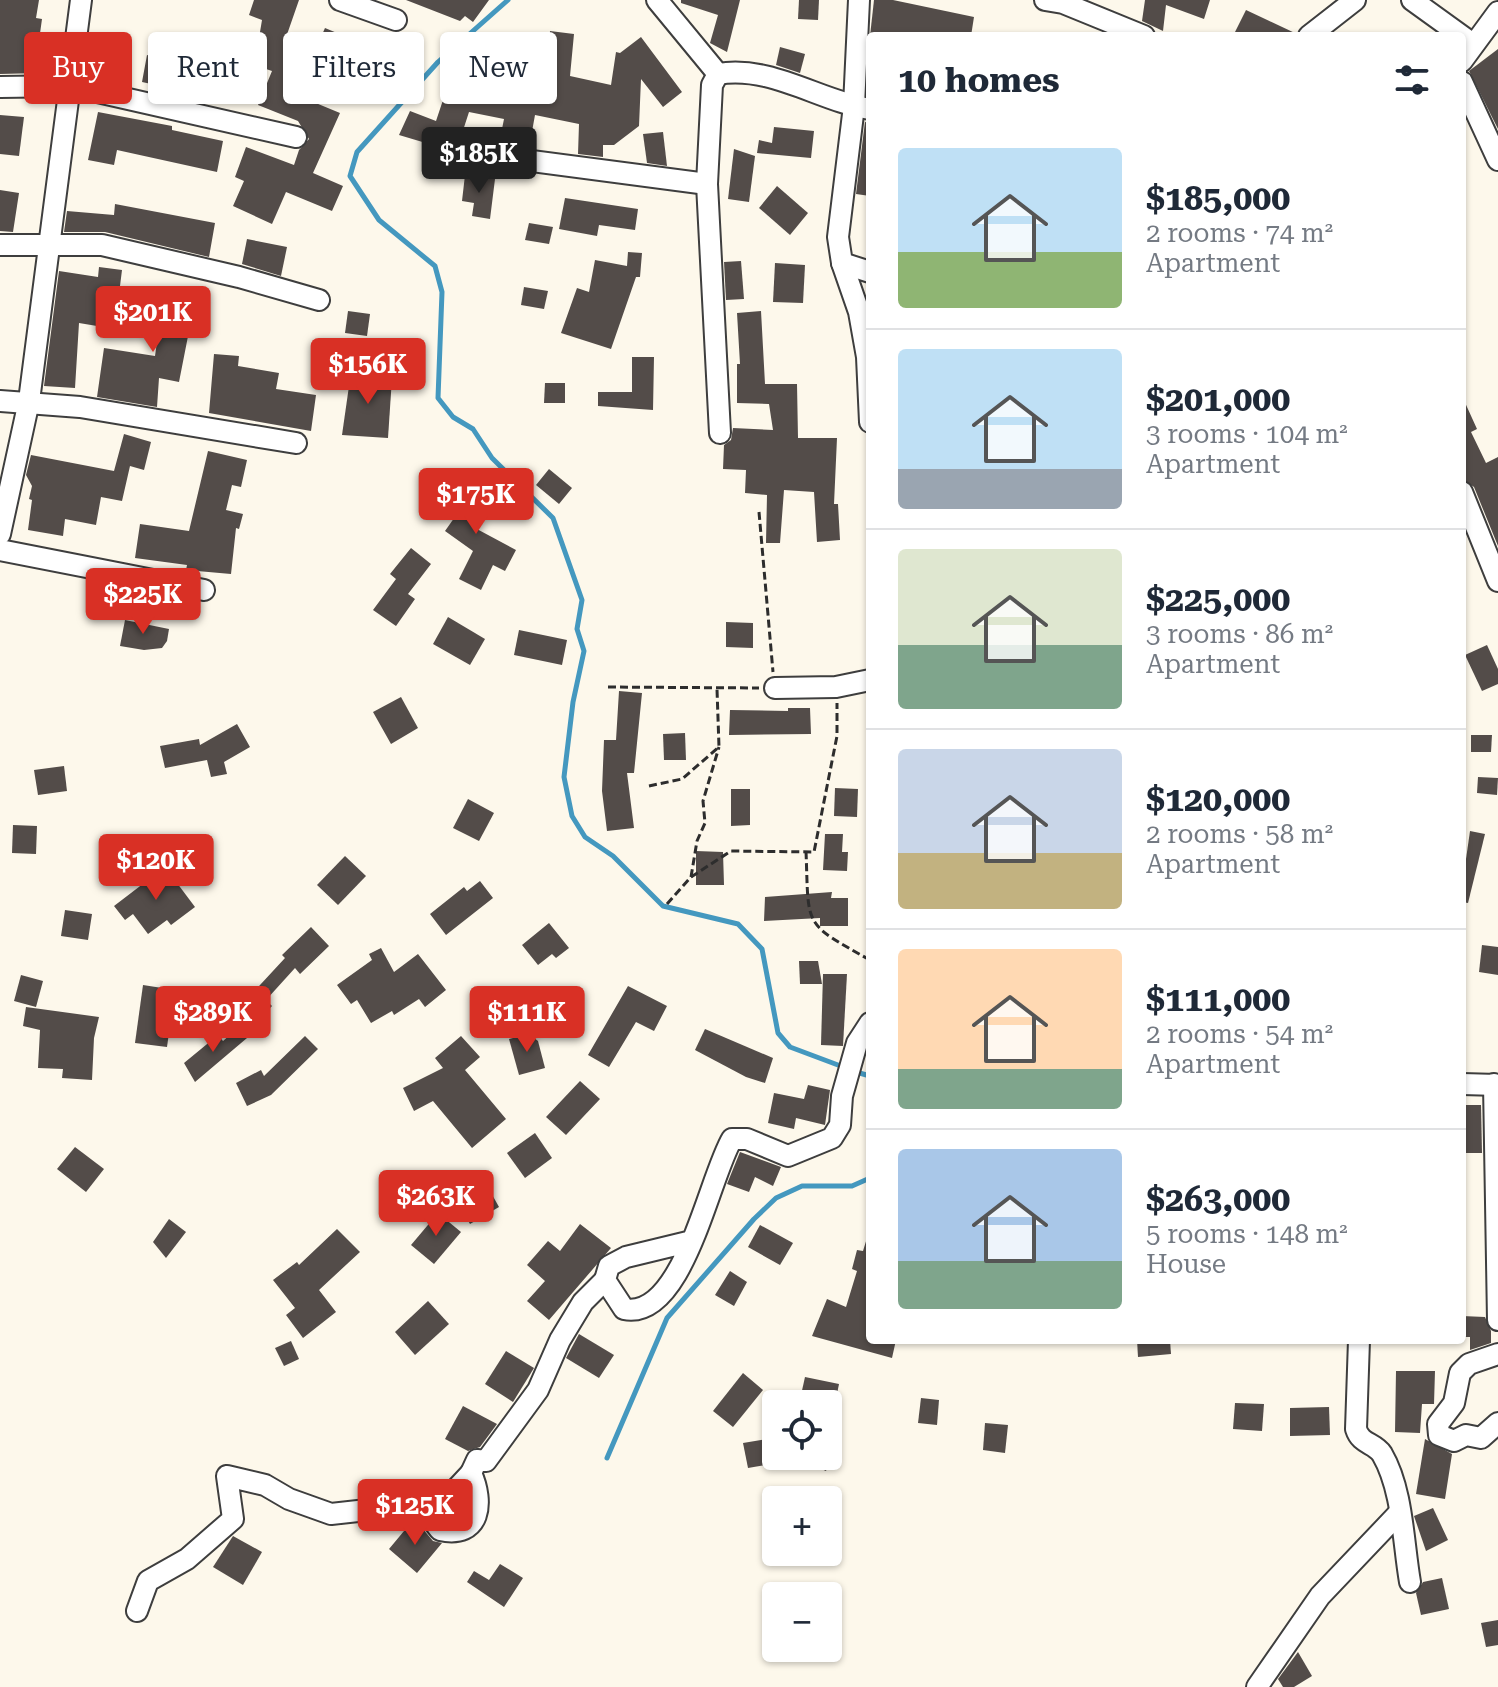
<!DOCTYPE html>
<meta charset="utf-8">
<style>
:root{--surface:#fff;--page:#f6f6f7;--text:#1f2937;--muted:#747a83;--line:#e0e1e3;--accent:#d93025}
body{margin:0;font-family:"Roboto Serif",serif;background:var(--page);color:var(--text);height:100vh;display:flex;flex-direction:column;font-size:30px;white-space:nowrap}
*{box-sizing:border-box;margin:0}
p{font-size:26px;color:var(--muted)}
.icon{flex:none;width:44px;height:44px;fill:none;stroke:currentColor;stroke-width:2;stroke-linecap:round;stroke-linejoin:round}
.map{position:relative;flex:1;overflow:hidden}
.drawer{position:absolute;left:866px;top:32px;width:600px;height:1312px;display:flex;flex-direction:column;background:var(--surface);border-radius:8px;box-shadow:0 2px 6px #0004}
.drawer>*{flex:none}
.top-card{position:absolute;left:24px;top:32px;width:722px;height:72px;display:flex;gap:16px}
.tools{position:absolute;left:762px;top:1390px;display:grid;gap:16px}
.tools a{display:grid;place-items:center;width:80px;height:80px;border-radius:8px;background:var(--surface);box-shadow:0 2px 6px #0004;font-size:40px}
.price{position:absolute;translate:-50% -68px;padding:0 18px;border-radius:8px;background:var(--accent);color:#fff;font-size:26px;line-height:52px;filter:drop-shadow(0 2px 4px #0008)}
.price::after{content:'';position:absolute;left:50%;top:48px;width:24px;height:18px;margin-left:-12px;background:inherit;clip-path:polygon(0 0,100% 0,50% 100%)}
.price.current{background:#222;color:#fff}
ul{padding:0;list-style:none}
li{display:flex;align-items:center;gap:24px;height:200px;padding:0 32px}
li+li{border-top:2px solid var(--line)}
li span{display:grid;place-items:center;flex:none;width:224px;height:160px;border-radius:8px;color:#555}
li>.icon{margin-inline-start:auto}
span .icon{width:96px;height:96px;fill:#fffc;stroke-width:1}
li b{font-size:34px}
h2{display:flex;justify-content:space-between;align-items:center;height:96px;padding:0 32px;font-size:34px}
.chip{padding:0 28px;border-radius:8px;background:var(--surface);box-shadow:0 2px 6px #0004;font-size:28px;line-height:72px}
.chip.current{background:var(--accent);color:#fff}
.map>svg:first-child{display:block}
</style>
<div class="map">
<svg width="1498" height="1687" viewBox="0 0 1498 1687">
<rect width="100%" height="100%" fill="#fdf8eb"/>
<g fill="none" stroke-linecap="round" stroke-linejoin="round">
<g stroke="#4498bf" stroke-width="5">
<path d="M508,0l-70,62 -81,90 -7,24 29,44 56,46 7,26 -4,106 15,19 20,12 19,29 61,60 29,82 -5,29 7,22 -11,51 -9,75 8,39 13,21 28,19 50,50 75,18 24,25 16,84 12,14 56,21"/>
<path d="M856,1072l14,4"/>
<path d="M607,1458l60,-140 87,-99 22,-21 26,-12h50l18,-8"/>
</g>
</g>
<g fill="#534c49">
<path d="M0,0h39l-3,18 6,1 -6,43h4v11l-40,1z"/>
<path d="M254,0h45l-16,46 29,11 13,-29 48,20 -10,24 -33,-14 -9,19 -18,-9 -9,26 46,19 -27,60 30,13 -11,25 -46,-19 -14,32 -39,-18 11,-25 -9,-4 11,-30 48,18 5,-15 10,-11 -11,-18 -40,-16 14,-34 -18,-6 7,-20 -3,-1 4,-24 -13,-5z"/>
<path d="M406,0h83l-16,22 -8,-6 -5,5z"/>
<path d="M681,0h59l-13,52 -17,-9 8,-28 -37,-12z"/>
<path d="M799,0h20l-1,20 -20,-1z"/>
<path d="M874,0h19l81,17 -3,19h-101z"/>
<path d="M1145,0h65l-6,19 -38,-14 -3,26 -21,-10z"/>
<path d="M1246,10l51,24 -1,2h-63z"/>
<path d="M550,31l24,3 -4,42 41,9 5,-33 4,1 21,-16 41,55 -19,15 -22,-28 -2,47 -25,19h-11v12l-25,-3 1,-30 -44,-9 -6,33 -30,-4 5,-25 -35,-7 -13,40 -57,-17 11,-24 26,10 12,-36 -6,-6 11,-11 17,17 42,8 6,-33 29,6z"/>
<path d="M90,35l21,2 -3,39 -23,-2z"/>
<path d="M780,47l25,7 -5,19 -24,-8z"/>
<path d="M1498,49v80l-29,-58z"/>
<path d="M147,55l79,19 -8,28 -25,-9 -51,-11z"/>
<path d="M98,112l74,14v4l51,11 -6,31 -100,-22 -3,15 -26,-5z"/>
<path d="M0,115l24,2 -5,39 -19,-2z"/>
<path d="M865,122l5,1v73l-14,-2z"/>
<path d="M774,127l40,4 -3,27 -54,-5 2,-13 13,3z"/>
<path d="M663,132l4,34 -20,-3 -4,-29z"/>
<path d="M734,149l21,7 -6,46 -21,-3z"/>
<path d="M465,175l30,4 -5,40 -18,-3 2,-13 -12,-2z"/>
<path d="M777,186l31,27 -18,22 -31,-27z"/>
<path d="M0,190l19,3 -6,39 -13,-1z"/>
<path d="M565,198l73,11 -3,21 -36,-5 -2,11 -38,-7z"/>
<path d="M115,204l100,19 -6,34 -104,-25h-41l3,-21 47,4z"/>
<path d="M529,223l24,4 -4,17 -24,-4z"/>
<path d="M247,239l40,8 -6,29 -39,-12z"/>
<path d="M628,252l14,1 -2,24h-4l-25,72 -50,-16 16,-45 12,4 6,-32 32,6z"/>
<path d="M741,261l3,38 -18,1 -2,-38z"/>
<path d="M775,263l30,2 -2,38 -30,-1z"/>
<path d="M99,267l23,3 -3,24 -5,-1 -5,35 -30,-5 -4,65 -31,-2 15,-115 39,6z"/>
<path d="M165,286l39,8 -6,33 -8,-1 -11,56 -20,-4 -2,29 -60,-10 7,-49 51,8z"/>
<path d="M524,287l24,4 -4,18 -23,-4z"/>
<path d="M348,311l22,3 -3,22 -22,-3z"/>
<path d="M761,311l4,73h32l1,54h39l-3,66h4l2,36 -23,2 -3,-50 -30,-2 -4,53h-14l1,-48 -22,-2 1,-23 -23,-1 1,-24 7,-5 2,-12 40,2 -4,-26 -32,-1v-39h3l-3,-51z"/>
<path d="M214,354l25,2 -1,10 41,7 -3,16 40,6 -5,36 -102,-18z"/>
<path d="M632,357h22l-1,53 -55,-4v-14h34z"/>
<path d="M351,372l41,6 -4,60 -46,-3z"/>
<path d="M545,383h20v20h-21z"/>
<path d="M1462,396l15,33 -6,3 15,31 12,-6v89l-24,-59 -12,-8z"/>
<path d="M124,434l27,8 -7,28 -14,-4 -8,35 -21,-4 -5,28 -31,-6 -2,17 -35,-6 4,-30 -3,-1 3,-13 -6,-11 5,-20 83,16z"/>
<path d="M208,451l39,9 -6,27 -9,-2 -6,25 17,4 -4,15 -3,-1 -5,46 -45,-4 1,-5 -52,-7 5,-34 49,7z"/>
<path d="M549,469l23,19 -13,16 -23,-19z"/>
<path d="M454,474l17,10 -4,6 23,16 -15,22 41,22 -11,21 -12,-6 -12,25 -22,-11 14,-28 -28,-20 19,-27 -21,-13z"/>
<path d="M411,548l20,16 -23,30 7,5 -19,27 -23,-16 23,-31 -6,-5z"/>
<path d="M448,617l37,22 -15,26 -37,-21z"/>
<path d="M125,620l44,9 -2,12 -5,7 -18,2 -24,-4z"/>
<path d="M726,622l27,1v25l-27,-1z"/>
<path d="M519,630l48,10 -5,25 -48,-10z"/>
<path d="M1487,645l11,24v15l-16,7 -17,-36z"/>
<path d="M619,691l23,2 -8,80h-7l7,55 -27,3 -5,-40 2,-51h12z"/>
<path d="M401,697l17,31 -27,16 -18,-32z"/>
<path d="M788,708h22l1,26 -82,1 1,-25 58,1z"/>
<path d="M237,724l13,23 -26,15 3,12 -16,3 -4,-17 -42,8 -5,-22 39,-7 1,6z"/>
<path d="M685,733l1,27h-22l-1,-26z"/>
<path d="M1471,735h21l-1,17h-20z"/>
<path d="M64,766l3,25 -29,4 -4,-25z"/>
<path d="M1478,777l20,1 -1,17 -20,-2z"/>
<path d="M835,788l23,1 -1,28 -23,-1z"/>
<path d="M731,789h19v36l-19,1z"/>
<path d="M468,799l26,14 -15,28 -26,-13z"/>
<path d="M13,825l24,1 -1,28 -24,-1z"/>
<path d="M1470,831l15,3 -17,69 -6,-1v-15z"/>
<path d="M825,834h18l-1,18h6l-1,19 -24,-1z"/>
<path d="M696,851l27,1 1,33h-28z"/>
<path d="M345,856l21,20 -28,29 -21,-20z"/>
<path d="M165,867l30,40 -24,18 -4,-5 -19,14 -15,-20 -8,6 -11,-14z"/>
<path d="M480,881l13,17 -47,37 -16,-21 34,-27 3,4z"/>
<path d="M832,892l-1,6h17v28h-28v-8l-56,3 1,-24z"/>
<path d="M65,910l27,4 -4,26 -27,-4z"/>
<path d="M549,923l20,25 -13,10 -4,-4 -14,11 -16,-20z"/>
<path d="M311,927l18,19 -29,28 -5,-6 -29,32 6,6 -18,19 -17,-15 48,-52 -3,-3z"/>
<path d="M1482,945l16,2v28l-19,-3z"/>
<path d="M381,948l13,24 24,-18 28,36 -21,17 -6,-8 -25,16 -2,-4 -21,12 -14,-23 -6,4 -14,-19 35,-25 -3,-6z"/>
<path d="M799,961h19l4,23h-22z"/>
<path d="M823,974h24l-4,72 -22,-1z"/>
<path d="M21,975l22,6 -7,26 -22,-6z"/>
<path d="M143,985l32,5 -8,57 -32,-4z"/>
<path d="M628,986l39,20 -13,25 -18,-9 -27,45 -21,-12z"/>
<path d="M26,1007l73,10 -5,21 -2,42 -30,-2 1,-9 -25,-1 2,-38 -17,-4z"/>
<path d="M238,1028l9,10 -52,44 -11,-19 34,-28 5,6z"/>
<path d="M705,1029l68,29 -8,25 -19,-6 -51,-27z"/>
<path d="M529,1034l9,7 7,27 -26,7 -10,-36z"/>
<path d="M305,1036l13,13 -47,46 -24,11 -11,-23 25,-13 3,6z"/>
<path d="M461,1036l19,21 -15,13 41,49 -34,29 -39,-47 -19,10 -11,-23 40,-20 -8,-10z"/>
<path d="M580,1081l20,18 -34,36 -20,-18z"/>
<path d="M808,1085l22,5 -5,35 -29,-7 -2,11 -26,-6 6,-30 30,6z"/>
<path d="M1462,1105h19l1,48h-20z"/>
<path d="M535,1133l17,25 -27,20 -18,-25z"/>
<path d="M75,1147l29,22 -18,23 -29,-23z"/>
<path d="M740,1152l41,15 -8,19 -18,-9 -6,15 -22,-8z"/>
<path d="M481,1175l18,32 -29,17 -19,-32z"/>
<path d="M438,1213l23,19 -27,32 -23,-19z"/>
<path d="M169,1219l17,13 -20,26 -13,-16z"/>
<path d="M580,1224l31,24 -62,72 -22,-19 18,-20 -18,-16 21,-24 12,10z"/>
<path d="M760,1225l33,18 -13,22 -32,-18z"/>
<path d="M337,1229l23,23 -41,38 17,22 -33,26 -17,-23 9,-7 -22,-28 24,-18 2,3z"/>
<path d="M867,1238h3v102h26l-4,18 -80,-22 15,-37 19,8 11,-36 -5,-2 5,-19 6,1z"/>
<path d="M730,1271l17,11 -13,24 -19,-11z"/>
<path d="M428,1301l21,23 -34,31 -20,-23z"/>
<path d="M1462,1316l23,1 6,14v12l-21,7v-13h-8z"/>
<path d="M579,1334l35,21 -15,23 -33,-20z"/>
<path d="M1137,1340h33l1,14 -33,3z"/>
<path d="M291,1341l8,18 -15,7 -9,-18z"/>
<path d="M506,1351l28,17 -21,34 -28,-18z"/>
<path d="M1396,1371h39l-1,33h-12l-2,29 -25,-1z"/>
<path d="M743,1373l20,17 -30,37 -20,-16z"/>
<path d="M805,1377l34,7 -4,20h-36z"/>
<path d="M921,1398l18,2 -2,25 -19,-2z"/>
<path d="M1235,1403l29,1 -2,27 -29,-2z"/>
<path d="M463,1406l34,18 -17,23 -12,4 -23,-12z"/>
<path d="M1329,1407l1,28 -40,1v-28z"/>
<path d="M985,1423l23,2 -3,28 -22,-3z"/>
<path d="M767,1439l5,25 -24,4 -5,-25z"/>
<path d="M1425,1439l27,15 -7,45 -29,-5z"/>
<path d="M790,1456h42l-6,15z"/>
<path d="M1433,1508l15,32 -22,11 -12,-35z"/>
<path d="M409,1525l13,3 11,13 9,2 -25,30 -28,-24z"/>
<path d="M233,1536l29,16 -19,33 -30,-18z"/>
<path d="M500,1564l23,14 -19,29 -37,-25 7,-11 15,9z"/>
<path d="M1442,1578l7,31 -28,6 -5,-22 7,-11z"/>
<path d="M1498,1620v25l-12,2 -5,-24z"/>
<path d="M1298,1652l14,24 -18,11h-11l-5,-8z"/>
</g>
<g fill="none" stroke-linecap="round" stroke-linejoin="round">
<defs>
<g id="minor">
<path d="M340,0l56,20"/>
<path d="M657,0l61,74"/>
<path d="M859,0l-5,106 -16,131 4,26 28,9"/>
<path d="M1045,0l18,3 81,33"/>
<path d="M1412,0l61,44"/>
<path d="M1309,36l46,-36"/>
<path d="M1462,61l36,-49"/>
<path d="M718,74l-6,11 -5,99 13,249"/>
<path d="M718,74c54,-9 101,27 152,35"/>
<path d="M1462,82l36,78"/>
<path d="M0,87l71,-1 225,51"/>
<path d="M471,153l236,31"/>
<path d="M0,245h102l137,32 80,23"/>
<path d="M842,263l17,49 8,45 3,65"/>
<path d="M0,401l80,6 216,36"/>
<path d="M1462,492l36,89"/>
<path d="M0,534l29,-133 52,-401"/>
<path d="M0,550l204,40"/>
<path d="M775,688l61,-1 34,-7"/>
<path d="M1462,1084l36,1"/>
<path d="M1494,1084l4,236"/>
<path d="M692,1241l-66,16 -17,9 -4,14 19,29c59,12 85,-132 108,-170h15l41,17 44,-18 8,-13 2,-29 15,-53 13,-20"/>
<path d="M1359,1340l-3,89c5,16 18,13 26,25 21,36 21,88 28,128"/>
<path d="M1498,1354l-29,10 -9,9 -6,30 -16,21 1,11 15,6 12,-6 15,3 17,-15"/>
<path d="M471,1473l6,-13 9,1 52,-71 22,-50 23,-38 22,-22"/>
<path d="M137,1611l11,-30 39,-22 46,-40 -6,-43 38,9 24,14 42,15 36,-4 48,2 15,5 10,13c41,9 44,-28 31,-57l-41,44"/>
<path d="M1257,1687l63,-91 78,-82"/>
</g>
</defs>
<use href="#minor" stroke="#3e3e3e" stroke-width="24"/>
<g stroke="#2d2d2d" stroke-width="3" stroke-dasharray="8 4" stroke-linecap="butt">
<path d="M759,512l14,160"/>
<path d="M608,687l151,1"/>
<path d="M649,786l33,-7 37,-32 -2,-58"/>
<path d="M806,851c3,77 -4,71 64,109"/>
<path d="M691,877l40,-26 83,1 23,-116v-33"/>
<path d="M667,904l24,-27 6,-36 8,-18 -2,-22 16,-54"/>
</g>
<use href="#minor" stroke="#fff" stroke-width="20"/>
</g>
</svg>
<div class="tools">
<a><svg class="icon" aria-label="locate" viewBox="0 0 24 24"><circle cx="12" cy="12" r="6"/><path d="M12 2v4M12 18v4M2 12h4M18 12h4"/></svg></a>
<a>+</a>
<a>−</a>
</div>
<b class="price current" style="left:479px;top:195px">$185K</b>
<b class="price" style="left:153px;top:354px">$201K</b>
<b class="price" style="left:368px;top:406px">$156K</b>
<b class="price" style="left:476px;top:536px">$175K</b>
<b class="price" style="left:143px;top:636px">$225K</b>
<b class="price" style="left:156px;top:902px">$120K</b>
<b class="price" style="left:213px;top:1054px">$289K</b>
<b class="price" style="left:527px;top:1054px">$111K</b>
<b class="price" style="left:436px;top:1238px">$263K</b>
<b class="price" style="left:415px;top:1547px">$125K</b>
<div class="top-card">
<a class="chip current">Buy</a>
<a class="chip">Rent</a>
<a class="chip">Filters</a>
<a class="chip">New</a>
</div>
<section class="drawer">
<h2>10 homes<svg class="icon" aria-label="filters" viewBox="0 0 24 24"><path d="M4 7h16M4 17h16"/><circle cx="9" cy="7" r="2"/><circle cx="15" cy="17" r="2"/></svg></h2>
<ul>
<li><span style="background:linear-gradient(#bfe0f5 65%,#8fb573 0)"><svg class="icon" aria-label="home" viewBox="0 0 24 24"><path d="M3 11l9-7 9 7M6 9v11h12V9"/></svg></span><div><b>$185,000</b><p>2 rooms · 74 m²</p><p>Apartment</p></div></li>
<li><span style="background:linear-gradient(#bfe0f5 75%,#9aa5b1 0)"><svg class="icon" aria-label="home" viewBox="0 0 24 24"><path d="M3 11l9-7 9 7M6 9v11h12V9"/></svg></span><div><b>$201,000</b><p>3 rooms · 104 m²</p><p>Apartment</p></div></li>
<li><span style="background:linear-gradient(#dfe7d0 60%,#7fa58c 0)"><svg class="icon" aria-label="home" viewBox="0 0 24 24"><path d="M3 11l9-7 9 7M6 9v11h12V9"/></svg></span><div><b>$225,000</b><p>3 rooms · 86 m²</p><p>Apartment</p></div></li>
<li><span style="background:linear-gradient(#c9d6e8 65%,#c2b280 0)"><svg class="icon" aria-label="home" viewBox="0 0 24 24"><path d="M3 11l9-7 9 7M6 9v11h12V9"/></svg></span><div><b>$120,000</b><p>2 rooms · 58 m²</p><p>Apartment</p></div></li>
<li><span style="background:linear-gradient(#ffd9b3 75%,#7fa58c 0)"><svg class="icon" aria-label="home" viewBox="0 0 24 24"><path d="M3 11l9-7 9 7M6 9v11h12V9"/></svg></span><div><b>$111,000</b><p>2 rooms · 54 m²</p><p>Apartment</p></div></li>
<li><span style="background:linear-gradient(#a9c7e8 70%,#7fa58c 0)"><svg class="icon" aria-label="home" viewBox="0 0 24 24"><path d="M3 11l9-7 9 7M6 9v11h12V9"/></svg></span><div><b>$263,000</b><p>5 rooms · 148 m²</p><p>House</p></div></li>
</ul>
</section>
</div>
